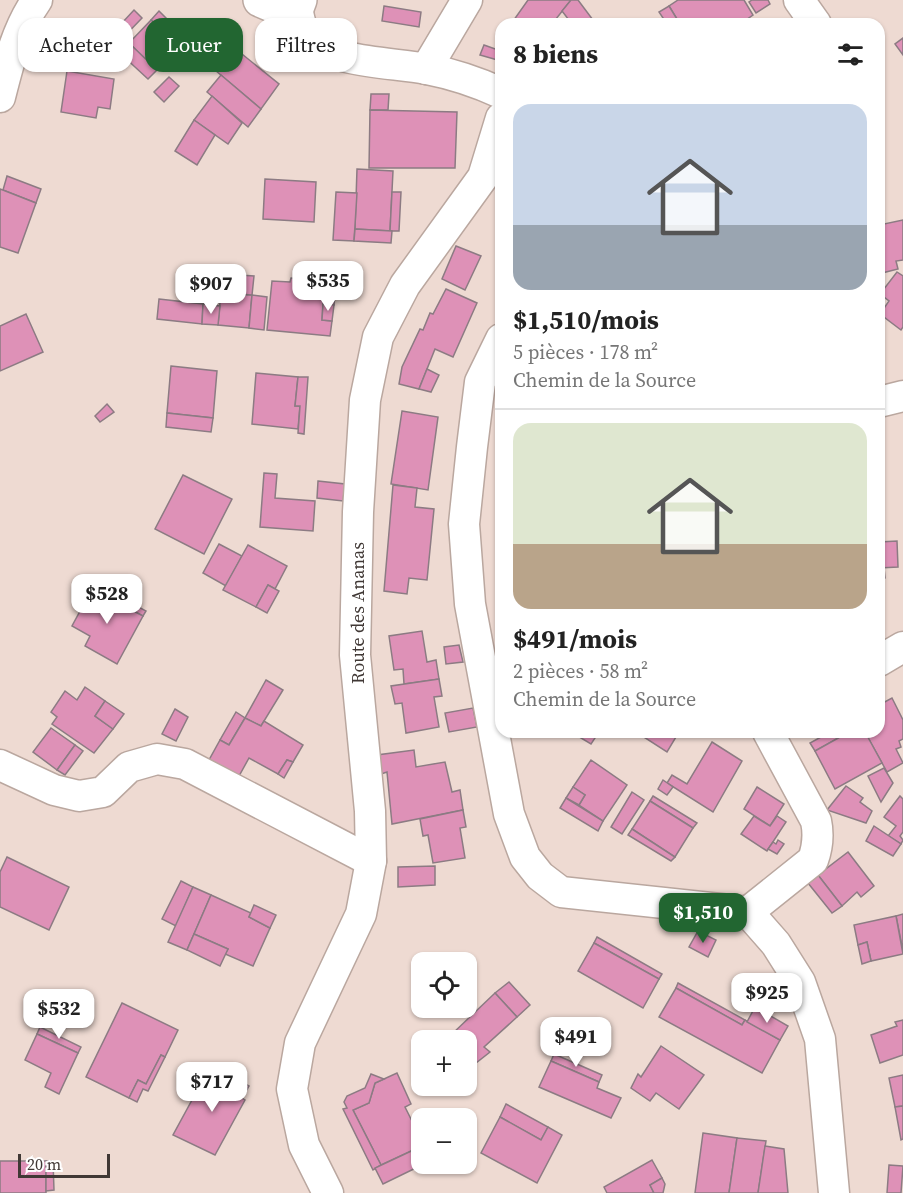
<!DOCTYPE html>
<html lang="fr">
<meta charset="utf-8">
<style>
:root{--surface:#fff;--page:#f6f6f6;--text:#222;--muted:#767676;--line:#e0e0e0;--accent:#226631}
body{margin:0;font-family:"Source Serif 4",serif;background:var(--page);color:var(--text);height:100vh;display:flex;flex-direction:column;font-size:22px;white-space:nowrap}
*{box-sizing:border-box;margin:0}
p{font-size:20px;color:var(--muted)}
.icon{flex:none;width:33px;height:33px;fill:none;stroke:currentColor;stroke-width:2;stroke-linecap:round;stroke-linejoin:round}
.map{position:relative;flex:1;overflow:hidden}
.drawer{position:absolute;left:495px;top:18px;width:390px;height:720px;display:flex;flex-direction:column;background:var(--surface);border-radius:18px;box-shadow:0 2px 4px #0004}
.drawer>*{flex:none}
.top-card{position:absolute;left:18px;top:18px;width:387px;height:54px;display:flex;gap:12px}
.controls{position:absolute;left:411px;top:952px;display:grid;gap:12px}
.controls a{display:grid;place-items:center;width:66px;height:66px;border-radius:12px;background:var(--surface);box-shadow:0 2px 4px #0004;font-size:30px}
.scale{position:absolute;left:18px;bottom:15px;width:92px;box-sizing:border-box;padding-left:6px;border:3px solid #403835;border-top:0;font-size:16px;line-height:21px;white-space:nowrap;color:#403835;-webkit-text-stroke:4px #fff;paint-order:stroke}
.price{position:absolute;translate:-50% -51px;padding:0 14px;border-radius:12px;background:#fff;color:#222;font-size:20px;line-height:39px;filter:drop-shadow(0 2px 3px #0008)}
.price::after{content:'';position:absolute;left:50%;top:36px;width:18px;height:14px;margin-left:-9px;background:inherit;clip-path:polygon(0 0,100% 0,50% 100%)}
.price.on{background:var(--accent);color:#fff}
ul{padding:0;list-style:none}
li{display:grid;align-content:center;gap:12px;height:318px;padding:0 18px}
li+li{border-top:2px solid var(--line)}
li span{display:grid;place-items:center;height:186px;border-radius:18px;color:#555}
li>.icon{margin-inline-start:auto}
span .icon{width:108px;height:108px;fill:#fffc;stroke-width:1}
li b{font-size:26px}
h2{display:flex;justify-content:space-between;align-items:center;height:72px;padding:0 18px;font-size:26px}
.tag{padding:0 21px;border-radius:18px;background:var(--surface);box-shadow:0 2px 4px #0004;font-size:21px;line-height:54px}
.tag.on{background:var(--accent);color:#fff}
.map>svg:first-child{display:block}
</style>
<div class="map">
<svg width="903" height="1193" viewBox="0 0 903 1193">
<rect width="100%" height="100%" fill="#eedad2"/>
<g fill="#de91b7" stroke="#8c7b83" stroke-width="1.5">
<path d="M528,0h43l-19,24h-41z"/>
<path d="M571,0h7l18,24h-24l-10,-13z"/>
<path d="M678,0h66l9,15 -13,9h-60l-11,-18z"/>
<path d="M752,0h16l2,4 -14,9 -7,-11z"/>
<path d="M384,6l37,6 -2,15 -37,-6z"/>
<path d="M669,6l11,18h-13l-8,-12z"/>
<path d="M134,10l8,8 -26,27 -8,-7z"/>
<path d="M159,11l14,14 -8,8 -14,-13z"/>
<path d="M151,20l14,13 8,-8 14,13 -30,32 -28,-27z"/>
<path d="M221,37l58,47 -18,25 -58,-49z"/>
<path d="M903,38v17l-8,-11z"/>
<path d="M131,45l26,25 -9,9 -26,-24z"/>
<path d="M484,45l17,6v10l-21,-6z"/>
<path d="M67,71l47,8 -4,30 -12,-2 -2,11 -35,-6z"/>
<path d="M221,75l40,34 -13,18 -41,-35z"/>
<path d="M169,77l10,9 -15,16 -10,-10z"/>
<path d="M371,94h18l-1,16h-18z"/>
<path d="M212,96l30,27 -14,21 -34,-24z"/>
<path d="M370,110l87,2 -2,56h-86z"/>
<path d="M194,120l21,15 -18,30 -22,-14z"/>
<path d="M357,169l36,2 -3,60 -35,-2z"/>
<path d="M7,176l34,13 -5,14 -33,-13z"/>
<path d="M265,179l51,3 -2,40 -51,-3z"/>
<path d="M0,189l36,14 -18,50 -18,-6z"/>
<path d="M336,192l21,1 -3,48 -21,-1z"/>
<path d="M392,192h9l-2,39h-9z"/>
<path d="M903,220v40l-7,1 2,8 -16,4 -1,-8h-2v-40z"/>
<path d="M355,229l37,2 -1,12 -37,-2z"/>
<path d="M456,246l25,10 -16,34 -23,-11z"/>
<path d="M213,272l26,3 -2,19 15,1 -3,33 -31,-3 3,-34 -10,-1z"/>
<path d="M897,272l6,4v51l-2,3 -21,-16 9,-13 -9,-7z"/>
<path d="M239,275l15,1 -2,19 -15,-1z"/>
<path d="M291,278l45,6 -2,21 -11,-1 -1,16 10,1 -2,15 -63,-6 5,-49 18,1z"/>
<path d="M446,289l31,14 -24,54 -18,-8 -16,40 -20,-5 3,-17 18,-38 3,1 7,-17 3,1z"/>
<path d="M252,295l15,2 -3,33 -15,-2z"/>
<path d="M159,299l44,5 -1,20 -45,-5z"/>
<path d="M203,304l17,2 -2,19 -16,-1z"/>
<path d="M323,304l11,1 -2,16 -10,-1z"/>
<path d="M26,314l17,38 -43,19v-45z"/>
<path d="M171,366l46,5 -4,47 -46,-5z"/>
<path d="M427,369l12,6 -8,17 -12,-3z"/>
<path d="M256,373l42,4 -3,29h5l-2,23 -46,-5z"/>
<path d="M298,377h10l-4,57 -6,-1 2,-27h-5z"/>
<path d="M107,404l7,8 -14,10 -5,-6z"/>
<path d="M402,411l36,6 -10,73 -37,-6z"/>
<path d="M167,413l46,5 -2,14 -45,-5z"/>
<path d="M264,473l13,1 -2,24 40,3 -2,30 -53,-4z"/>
<path d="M183,475l49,24 -28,55 -49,-25z"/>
<path d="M318,481l27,3 -2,17 -26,-3z"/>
<path d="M393,485l24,3 -2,19 19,2 -7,71 -18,-2 -2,16 -23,-3z"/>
<path d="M897,541l1,26 -19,1v-26z"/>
<path d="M219,544l23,12 -16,30 -23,-13z"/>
<path d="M248,545l39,21 -12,23 -7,-4 -12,22 -33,-17z"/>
<path d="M879,568h5l1,10 -6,1z"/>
<path d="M97,580l27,14 -2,4 24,13 -3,5 -51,-27z"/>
<path d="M268,585l11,6 -12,22 -11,-6z"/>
<path d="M92,589l51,27 -26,48 -32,-18 5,-10 -18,-10z"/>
<path d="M422,631l5,31 9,-2 3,19 -35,5 -1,-15 -9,1 -5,-34z"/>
<path d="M459,645l4,17 -17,2 -2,-17z"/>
<path d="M439,679l3,17 -8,1 5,30 -33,6 -4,-30 -7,1 -4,-18z"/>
<path d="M266,680l17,10 -22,36 -16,-8z"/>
<path d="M85,687l20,14 -10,15 18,13 -19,24 -42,-29 5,-7 -6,-5 14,-21 12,9z"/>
<path d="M892,698l11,22v19l-4,2 2,6 -5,2 7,14 -16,9 -22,-40h14v-27z"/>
<path d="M105,701l19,13 -11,15 -18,-13z"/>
<path d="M473,708l4,19 -28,5 -4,-19z"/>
<path d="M175,709l13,8 -12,24 -14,-7z"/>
<path d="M236,712l9,6 -16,27 -9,-5z"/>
<path d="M245,718l16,8 3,-5 39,24 -10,17 -6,-2 -9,14 -29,-16 -10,18 -30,-16 11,-20 9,5z"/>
<path d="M51,728l24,17 -18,25 -24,-18z"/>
<path d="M571,732h28l-8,12z"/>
<path d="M636,732h43l-12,20z"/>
<path d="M830,732h19l-34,19 -5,-8z"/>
<path d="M849,732h16l17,31 -47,26 -20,-38z"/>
<path d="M712,742l30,19 -29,51 -46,-29 5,-8 15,9z"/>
<path d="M75,745l8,6 -18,24 -8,-5z"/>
<path d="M414,750l2,17 29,-5 7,30 8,-2 3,20 -71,14 -5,-52 -6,2 -4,-19z"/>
<path d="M287,760l6,2 -9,16 -6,-4z"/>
<path d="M591,760l36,25 -24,36 -24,-16 6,-10 -12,-8z"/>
<path d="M884,768l9,15 -12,19 -13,-26z"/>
<path d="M663,780l10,7 -6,8 -9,-6z"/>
<path d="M846,786l17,12 -3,4 12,9 -6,12 -39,-13z"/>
<path d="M573,787l12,8 -6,10 -13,-7z"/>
<path d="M757,787l27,17 -14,22 -26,-17z"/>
<path d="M632,792l12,8 -22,34 -11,-7z"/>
<path d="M653,796l44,27 -4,5 -43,-27z"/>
<path d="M900,796l3,3v33l-3,4 3,4 -2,4 -13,-8 8,-10 -12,-9z"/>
<path d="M566,798l37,23 -5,10 -38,-23z"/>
<path d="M650,801l43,27 -18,29 -43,-28z"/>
<path d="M463,810l3,17 -6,1 5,30 -32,5 -5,-28 -5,1 -3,-17z"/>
<path d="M754,816l16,10 7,-10 9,6 -19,29 -26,-17z"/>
<path d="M874,826l27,18 -8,12 -27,-15z"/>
<path d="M632,829l43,28 -4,4 -43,-26z"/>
<path d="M778,840l6,4 -7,10 -9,-5 5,-7 3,2z"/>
<path d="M848,852l26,34 -13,11 -4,-5 -15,14 -24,-31z"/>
<path d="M7,857l62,30 -20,43 -49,-23v-35z"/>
<path d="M435,866v19l-37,2v-20z"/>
<path d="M818,875l24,31 -10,7 -24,-30z"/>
<path d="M181,881l12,6 -17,39 -14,-7z"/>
<path d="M193,887l18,8 -24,55 -19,-8z"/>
<path d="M211,895l40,18 -2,4 21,11 -17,38 -28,-12 3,-5 -34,-15z"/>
<path d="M254,905l22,10 -6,13 -21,-11z"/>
<path d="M903,914v37l-7,-35z"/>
<path d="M896,916l7,38 -32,7 -4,-19 -9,3 -4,-20z"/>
<path d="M698,931l18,9 -8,17 -19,-10z"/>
<path d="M194,934l34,15 -8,17 -33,-16z"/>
<path d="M597,937l65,37 -3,5 -65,-36z"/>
<path d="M867,942l4,19 -9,3 -4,-19z"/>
<path d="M594,943l65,36 -16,29 -65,-37z"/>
<path d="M509,982l21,23 -13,12 -22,-24z"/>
<path d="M678,983l67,37 -3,5 -66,-37z"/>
<path d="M676,988l66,37 3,-5 35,20 -18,33 -103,-56z"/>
<path d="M495,993l22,24 -33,30 6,5 -14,11 -10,-11v-11h-10l-5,-6z"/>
<path d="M122,1003l56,27 -13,27 -4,-2 -15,29 -8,-4 -9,18 -43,-21z"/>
<path d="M755,1007l33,19 -8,14 -33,-18z"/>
<path d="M903,1020v35l-23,8 -9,-28 26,-9 -2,-4z"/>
<path d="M40,1027l41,20 -3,6 -41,-19z"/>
<path d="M37,1034l41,19 -19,41 -14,-7 6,-14 -26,-13z"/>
<path d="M661,1046l43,29 -25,34 -23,-16 -6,8 -19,-13 7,-14 3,3z"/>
<path d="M554,1054l48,21 -3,7 -48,-21z"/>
<path d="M161,1055l4,2 -17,34 -5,-2 -6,13 -8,-4 9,-18 8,4z"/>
<path d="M551,1061l48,21 -2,6 24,10 -10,20 -72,-31z"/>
<path d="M222,1070l27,16 -7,12 3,2 -30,55 -42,-20 31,-57 11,6z"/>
<path d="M397,1073l14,31 -6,3 17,34v5l-41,19 -28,-55 16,-7 6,-20z"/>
<path d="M371,1074l13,5 -9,4 -6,20 -16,7 28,55 -8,5 -30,-61 4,-1 -3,-6 3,-6 18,-8z"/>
<path d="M903,1075v31l-8,1 -6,-29z"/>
<path d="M506,1104l42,23 -7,13 -41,-23z"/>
<path d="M903,1106v33l-2,1 -6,-33z"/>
<path d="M500,1117l41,23 7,-13 14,8 -25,48 -56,-30z"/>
<path d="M703,1133l34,5 -8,55h-34z"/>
<path d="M737,1138l29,3 -8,52h-29z"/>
<path d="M422,1146v18h2l-41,20 -8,-16z"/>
<path d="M765,1146l19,3 4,44h-30z"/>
<path d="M652,1160l10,18 -12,7 4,8h-47l-3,-6z"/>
<rect x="0" y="1161" width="46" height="32"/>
<path d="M46,1161h7l1,29 -8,1z"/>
<path d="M889,1165l14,1 -2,27h-14z"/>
<path d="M662,1178l3,6 -2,9h-9l-4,-8z"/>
</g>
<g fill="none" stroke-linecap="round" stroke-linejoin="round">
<defs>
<g id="minor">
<path d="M799,0l17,24"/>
<path d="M297,8c2,9 4,23 11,30 26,26 84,24 119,31 26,5 50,13 74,24"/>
<path d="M426,69l41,-69"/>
<path d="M0,97c8,-32 17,-69 37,-97"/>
<path d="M501,339l-21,43 -8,65 -8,77 6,80 39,210 16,43 15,19 21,16 187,20 28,32 24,38 20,57 14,154"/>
<path d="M879,402l24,-6"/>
<path d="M879,661l24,-14"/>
<path d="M0,765l54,25 25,6 24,-4 26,-25 28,-8 28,5 186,97"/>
<path d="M748,912l65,-52c5,-14 6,-25 3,-39l-48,-89"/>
<path d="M328,1193l-24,-48 -12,-56 8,-46 61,-129 10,-53 -1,-50 -15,-156 3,-143 7,-112 13,-63 27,-52 78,-108 18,-59"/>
</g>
<path id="major" d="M260,0l16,7 21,1 3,-8"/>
</defs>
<use href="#minor" stroke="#baa79f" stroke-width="33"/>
<use href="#major" stroke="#baa79f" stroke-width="36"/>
<use href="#minor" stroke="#fff" stroke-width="30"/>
<use href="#major" stroke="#fff" stroke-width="33"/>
</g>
<g text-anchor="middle" stroke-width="4.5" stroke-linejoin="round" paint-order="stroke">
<g font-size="18" fill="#403835" stroke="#fff">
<text transform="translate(358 613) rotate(-90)" y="6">Route des Ananas</text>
</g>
</g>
</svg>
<div class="controls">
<a><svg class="icon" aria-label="locate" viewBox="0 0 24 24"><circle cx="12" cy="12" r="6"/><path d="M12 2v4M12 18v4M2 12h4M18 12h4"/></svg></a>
<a>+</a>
<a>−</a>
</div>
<div class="scale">20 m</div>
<b class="price" style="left:328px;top:312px">$535</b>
<b class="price" style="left:211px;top:315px">$907</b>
<b class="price" style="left:107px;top:625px">$528</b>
<b class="price on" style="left:703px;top:944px">$1,510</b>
<b class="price" style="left:767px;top:1024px">$925</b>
<b class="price" style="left:59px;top:1040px">$532</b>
<b class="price" style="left:576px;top:1068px">$491</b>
<b class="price" style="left:212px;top:1113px">$717</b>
<div class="top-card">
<a class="tag">Acheter</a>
<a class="tag on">Louer</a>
<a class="tag">Filtres</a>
</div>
<section class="drawer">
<h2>8 biens<svg class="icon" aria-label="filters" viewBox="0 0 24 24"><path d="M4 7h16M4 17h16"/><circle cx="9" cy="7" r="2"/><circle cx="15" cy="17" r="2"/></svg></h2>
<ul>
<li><span style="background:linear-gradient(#c9d6e8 65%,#9aa5b1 0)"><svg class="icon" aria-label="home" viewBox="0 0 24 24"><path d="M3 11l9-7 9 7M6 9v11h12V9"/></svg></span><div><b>$1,510/mois</b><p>5 pièces · 178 m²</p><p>Chemin de la Source</p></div></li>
<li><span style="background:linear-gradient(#dfe7d0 65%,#b9a48a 0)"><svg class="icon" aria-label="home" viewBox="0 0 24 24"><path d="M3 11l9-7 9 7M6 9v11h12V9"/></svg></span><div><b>$491/mois</b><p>2 pièces · 58 m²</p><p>Chemin de la Source</p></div></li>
</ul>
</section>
</div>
